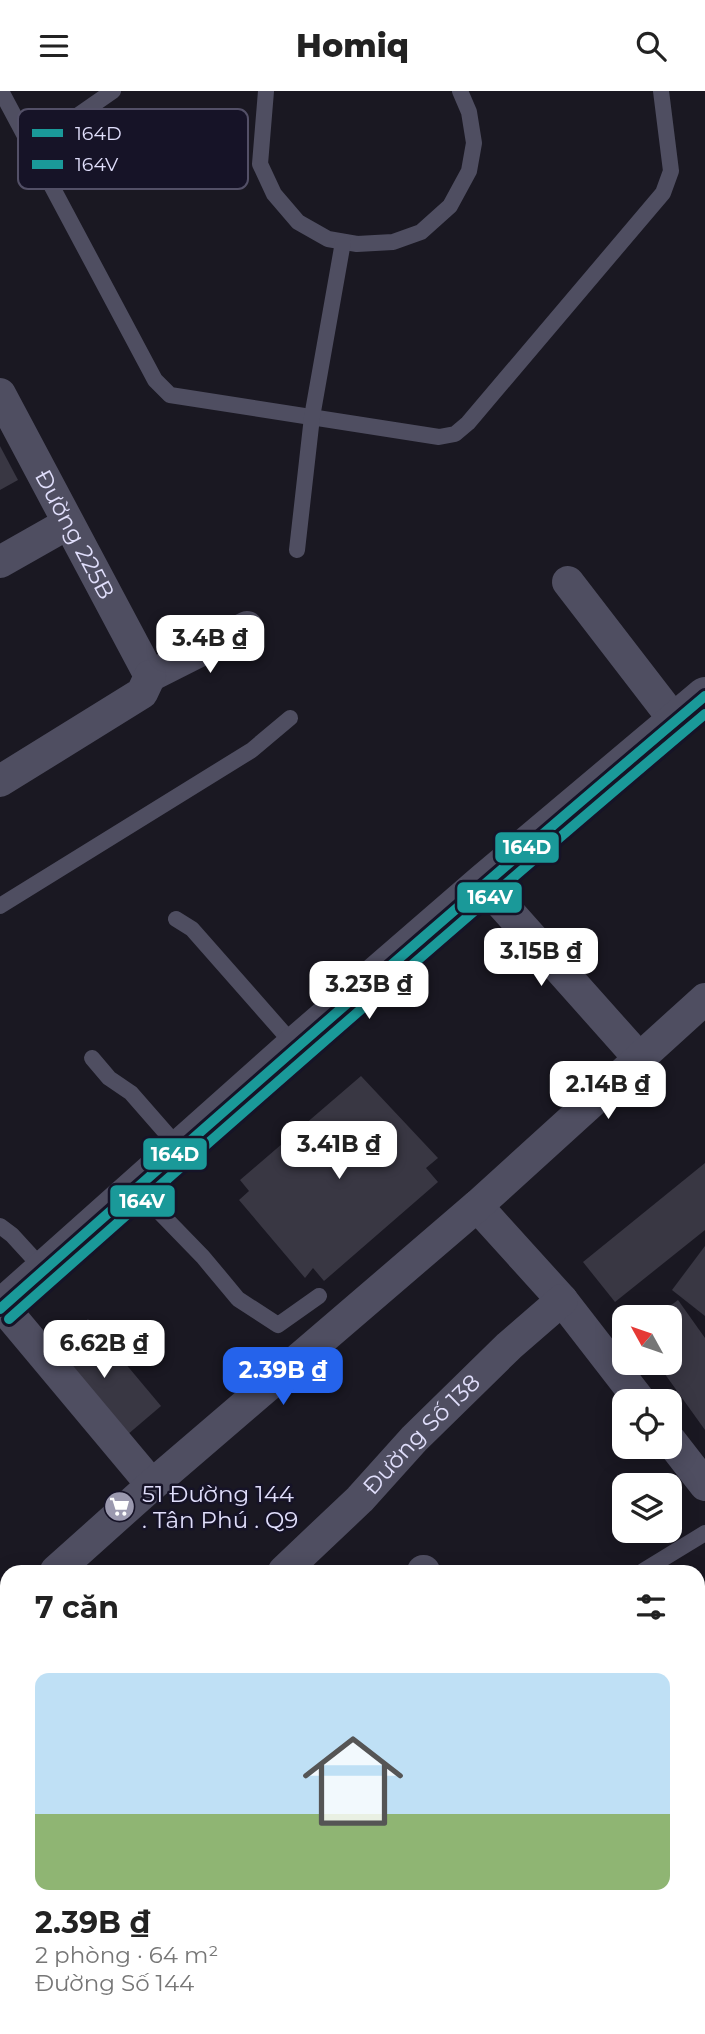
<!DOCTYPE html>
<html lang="vi">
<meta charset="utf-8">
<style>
:root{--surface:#fff;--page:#f2f2f2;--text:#222;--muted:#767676;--accent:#2563eb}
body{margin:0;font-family:Montserrat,sans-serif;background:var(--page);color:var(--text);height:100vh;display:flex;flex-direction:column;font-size:26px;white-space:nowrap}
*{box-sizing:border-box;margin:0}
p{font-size:23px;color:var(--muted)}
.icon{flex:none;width:38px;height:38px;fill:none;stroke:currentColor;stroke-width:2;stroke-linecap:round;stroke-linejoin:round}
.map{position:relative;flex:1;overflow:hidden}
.drawer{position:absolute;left:0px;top:1474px;width:705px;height:471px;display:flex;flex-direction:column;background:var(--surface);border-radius:21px 21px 0 0;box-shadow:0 4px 18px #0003}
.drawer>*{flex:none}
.needle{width:46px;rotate:310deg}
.tools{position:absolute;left:612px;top:1214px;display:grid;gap:14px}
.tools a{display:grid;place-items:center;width:70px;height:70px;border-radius:14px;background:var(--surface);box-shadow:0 4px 18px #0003;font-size:35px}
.price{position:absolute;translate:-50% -60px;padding:0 16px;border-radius:14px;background:#fff;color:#222;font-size:23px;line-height:46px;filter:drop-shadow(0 2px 4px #0008)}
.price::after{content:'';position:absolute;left:50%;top:42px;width:21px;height:16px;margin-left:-10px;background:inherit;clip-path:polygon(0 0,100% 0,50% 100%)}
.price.active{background:var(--accent);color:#fff}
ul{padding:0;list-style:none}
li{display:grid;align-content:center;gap:14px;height:371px;padding:0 35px}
li span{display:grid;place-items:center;height:217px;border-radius:14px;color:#555}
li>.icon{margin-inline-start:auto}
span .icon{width:126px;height:126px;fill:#fffc;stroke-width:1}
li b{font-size:30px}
h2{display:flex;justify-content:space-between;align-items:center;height:84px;padding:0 35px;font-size:30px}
header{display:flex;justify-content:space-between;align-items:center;height:91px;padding:0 35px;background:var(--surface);font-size:32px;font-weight:800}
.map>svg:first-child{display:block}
</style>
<header><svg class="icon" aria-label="menu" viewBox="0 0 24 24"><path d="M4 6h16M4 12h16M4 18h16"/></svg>Homiq<svg class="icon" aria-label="search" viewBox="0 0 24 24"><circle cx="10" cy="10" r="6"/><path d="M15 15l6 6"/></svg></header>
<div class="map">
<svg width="705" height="1943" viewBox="0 0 705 1943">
<rect width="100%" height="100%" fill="#1a1822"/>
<g fill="#393743">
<path d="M0,355l18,34 -18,10z"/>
<path d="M361,985l77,82 -12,10 12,14 -114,99 -11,-13 -8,10 -66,-78 10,-9 -9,-11z"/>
<path d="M705,1072v67l-90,72 -32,-40z"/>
<path d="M705,1155v70l-33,-26z"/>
<path d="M678,1209l27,38v92l-48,-67h13v-45h-16z"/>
<path d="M88,1228l73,87 -41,35 -74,-86z"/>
<path d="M0,1833l7,8v36l-3,2 -4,-5z"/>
<path d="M17,1937h31l5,6h-31z"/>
</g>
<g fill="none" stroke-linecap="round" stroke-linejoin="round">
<g stroke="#4f4e61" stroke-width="16">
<path d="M1,0l154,289 15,15 269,42 16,-3 13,-11 195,-230 8,-22 -10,-80"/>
<path d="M266,0l-6,73 14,30 24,28 30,17 29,5 36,-2 28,-10 29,-26 19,-35 5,-28 -5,-31 -9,-21"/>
<path d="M31,57l82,-57"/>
<path d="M297,459l15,-133 31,-175"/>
<path d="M0,815l252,-156 38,-32"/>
<path d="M176,828l16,10 103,117"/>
<path d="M92,967l17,20 22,15 49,56"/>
<path d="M136,1097l67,69 35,42 40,26 41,-29"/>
<path d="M0,1135l12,9 32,35"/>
<path d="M643,1480l62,-38"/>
<path d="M698,1926l7,-3"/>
<path d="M291,1937l4,6"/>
<path d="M418,1937l3,6"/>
<path d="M663,1943l12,-6"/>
</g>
<g stroke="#4f4e61" stroke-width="32">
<path id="s1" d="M0,303l150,282"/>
<path d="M0,471l67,-38"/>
<path d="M568,491l107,139"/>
<path d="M150,585l97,-49"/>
<path d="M0,690l142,-88 8,-17"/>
<path d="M483,792l156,175"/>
<path d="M477,1115l85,94 79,102"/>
<path d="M3,1216l149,178"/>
<path d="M670,1349l35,45"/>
<path d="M56,1480l96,-86 325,-279 228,-207"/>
<path id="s2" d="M284,1480l76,-72 54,-60 95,-93 53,-46"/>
<path d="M423,1480h1"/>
<path d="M0,1531l7,-7"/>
<path d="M0,1734l7,-5"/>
<path d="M0,1815l7,10"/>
<path d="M698,1840l7,-2"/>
<path d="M113,1943l4,-6"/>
</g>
<path stroke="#4f4e61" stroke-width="38" d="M0,1218l295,-263 188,-163 222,-187"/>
<defs>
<path id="bus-1" d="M0,1218c233,-207 467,-412 705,-613"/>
<path id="bus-2" d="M9,1228c230,-204 461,-407 696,-605"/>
</defs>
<use href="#bus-1" stroke="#161327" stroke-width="16"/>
<use href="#bus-2" stroke="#161327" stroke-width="16"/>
<use href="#bus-1" stroke="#1a9999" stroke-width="10"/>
<use href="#bus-2" stroke="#1a9999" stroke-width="10"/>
</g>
<defs>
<symbol id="supermarket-disc" viewBox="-11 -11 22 22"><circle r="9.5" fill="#9b99af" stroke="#161327"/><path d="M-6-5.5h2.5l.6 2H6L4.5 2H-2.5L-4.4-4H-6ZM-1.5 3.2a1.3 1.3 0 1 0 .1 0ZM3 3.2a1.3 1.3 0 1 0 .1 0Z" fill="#fff"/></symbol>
</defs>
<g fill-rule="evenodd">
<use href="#supermarket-disc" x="102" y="1398" width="35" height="35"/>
</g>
<g text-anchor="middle" stroke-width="5" stroke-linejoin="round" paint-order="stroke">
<g font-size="23" fill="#e0defb" stroke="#161327">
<text dy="8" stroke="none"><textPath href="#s1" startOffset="159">Đường 225B</textPath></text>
<text dy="8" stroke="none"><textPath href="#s2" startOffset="194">Đường Số 138</textPath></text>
</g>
<g font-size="23" fill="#e0defb" stroke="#161327" text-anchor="start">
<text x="142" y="1411">51 Đường 144<tspan x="142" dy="26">. Tân Phú . Q9</tspan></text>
</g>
</g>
<rect x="18" y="18" width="230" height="80" rx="10" fill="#161327" stroke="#535067" stroke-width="2"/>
<rect x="32" y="38" width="31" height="8" fill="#1a9999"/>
<rect x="32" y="69" width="31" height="9" fill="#1a9999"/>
<g font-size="19" fill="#e0defb">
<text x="75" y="49">164D</text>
<text x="75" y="80">164V</text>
</g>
<g stroke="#161327" stroke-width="2.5">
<rect x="494" y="740" width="66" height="33" rx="7" fill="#1a9999"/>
<rect x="456" y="790" width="67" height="33" rx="7" fill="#1a9999"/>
<rect x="142" y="1046" width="66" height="34" rx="7" fill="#1a9999"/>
<rect x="109" y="1093" width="67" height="34" rx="7" fill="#1a9999"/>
</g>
<g font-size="19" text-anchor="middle" font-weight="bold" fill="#fff">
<text x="527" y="763">164D</text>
<text x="490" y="813">164V</text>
<text x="175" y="1070">164D</text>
<text x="142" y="1117">164V</text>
</g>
</svg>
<div class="tools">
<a><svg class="needle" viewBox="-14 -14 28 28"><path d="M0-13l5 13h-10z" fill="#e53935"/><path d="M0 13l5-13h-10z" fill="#767676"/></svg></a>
<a><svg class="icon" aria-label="locate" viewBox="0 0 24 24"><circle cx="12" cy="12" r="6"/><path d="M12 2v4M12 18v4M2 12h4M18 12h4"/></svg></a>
<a><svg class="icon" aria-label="layers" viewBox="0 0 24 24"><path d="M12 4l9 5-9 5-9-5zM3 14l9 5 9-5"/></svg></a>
</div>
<b class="price" style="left:210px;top:584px">3.4B ₫</b>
<b class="price" style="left:541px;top:897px">3.15B ₫</b>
<b class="price" style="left:369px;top:930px">3.23B ₫</b>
<b class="price" style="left:608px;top:1030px">2.14B ₫</b>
<b class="price" style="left:339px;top:1090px">3.41B ₫</b>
<b class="price" style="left:104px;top:1289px">6.62B ₫</b>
<b class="price active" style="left:283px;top:1316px">2.39B ₫</b>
<section class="drawer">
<h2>7 căn<svg class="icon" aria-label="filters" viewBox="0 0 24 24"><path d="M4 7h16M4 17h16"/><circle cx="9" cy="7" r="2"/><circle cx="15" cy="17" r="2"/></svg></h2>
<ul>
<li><span style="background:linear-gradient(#bfe0f5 65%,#8fb573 0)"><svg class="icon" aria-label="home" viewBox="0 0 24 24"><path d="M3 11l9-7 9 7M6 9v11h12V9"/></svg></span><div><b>2.39B ₫</b><p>2 phòng · 64 m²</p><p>Đường Số 144</p></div></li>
</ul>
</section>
</div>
